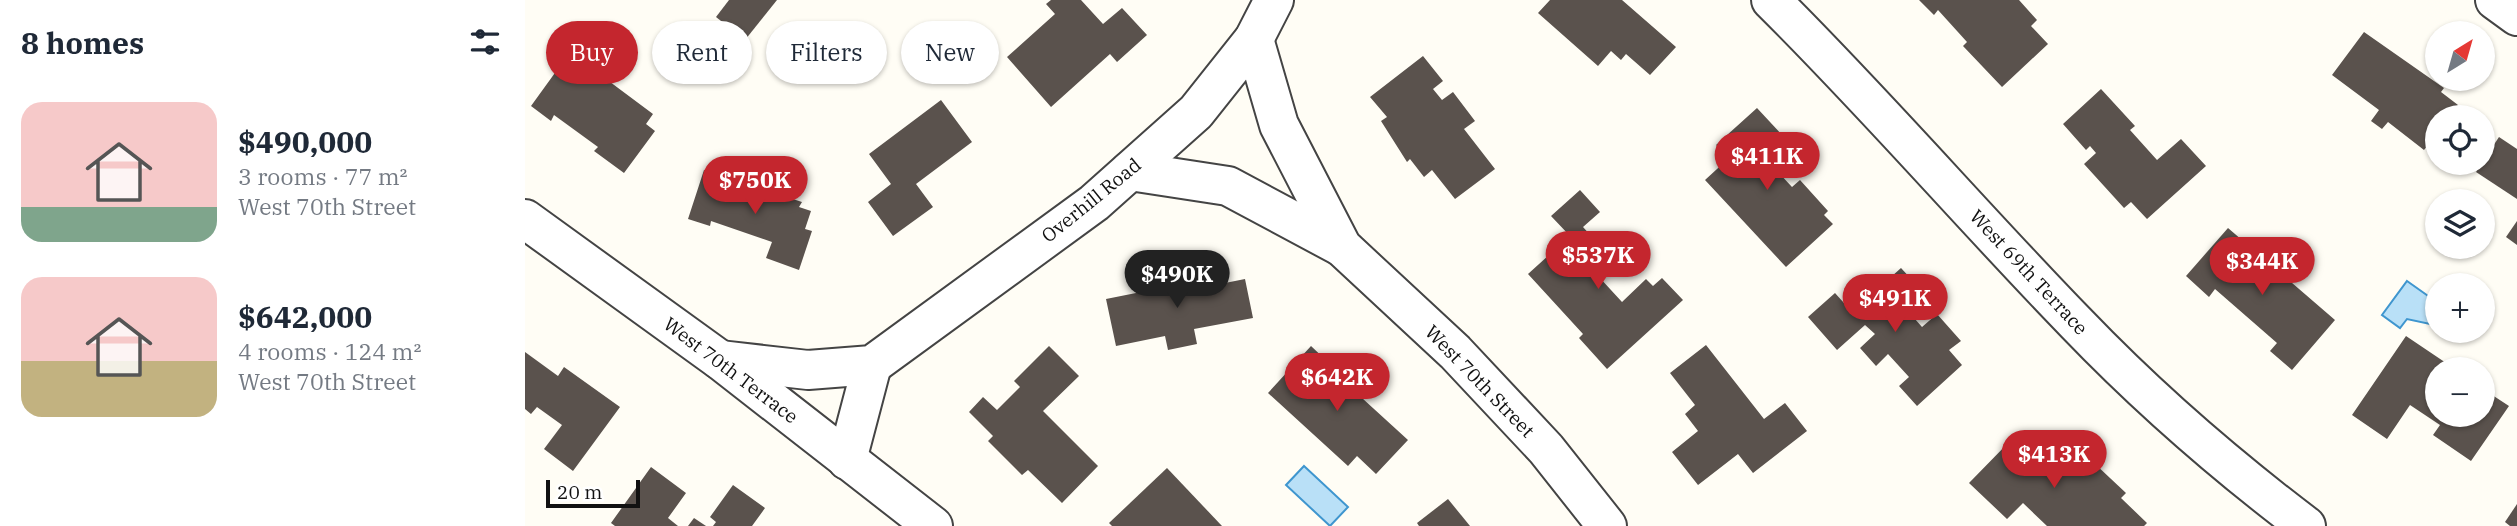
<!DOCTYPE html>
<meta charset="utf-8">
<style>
:root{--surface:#fff;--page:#f6f6f7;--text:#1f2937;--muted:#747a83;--accent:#c4262e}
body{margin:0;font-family:"IBM Plex Serif",serif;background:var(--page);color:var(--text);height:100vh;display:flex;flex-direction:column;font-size:26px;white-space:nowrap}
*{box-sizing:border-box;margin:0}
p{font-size:23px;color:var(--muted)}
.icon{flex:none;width:38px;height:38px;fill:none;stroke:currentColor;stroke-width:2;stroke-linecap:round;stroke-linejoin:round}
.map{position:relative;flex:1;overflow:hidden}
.panel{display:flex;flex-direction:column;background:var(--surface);width:525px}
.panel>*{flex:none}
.guide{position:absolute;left:21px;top:21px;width:665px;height:63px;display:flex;gap:14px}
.needle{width:46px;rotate:37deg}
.tools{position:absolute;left:1900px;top:21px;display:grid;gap:14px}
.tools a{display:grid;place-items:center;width:70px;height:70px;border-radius:50%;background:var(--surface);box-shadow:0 2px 5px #0004;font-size:35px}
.scale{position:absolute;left:21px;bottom:18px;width:94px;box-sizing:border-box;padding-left:7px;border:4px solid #111;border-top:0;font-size:19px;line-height:24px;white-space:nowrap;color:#111;-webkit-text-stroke:5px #fff;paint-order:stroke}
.price{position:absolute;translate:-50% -60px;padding:0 16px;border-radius:24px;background:var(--accent);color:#fff;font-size:23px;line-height:46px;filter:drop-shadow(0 2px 4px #0008)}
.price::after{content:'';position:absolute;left:50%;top:42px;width:21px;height:16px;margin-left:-10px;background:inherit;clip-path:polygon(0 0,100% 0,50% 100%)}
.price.current{background:#222;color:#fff}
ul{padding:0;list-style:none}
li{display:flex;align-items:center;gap:21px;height:175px;padding:0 21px}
li span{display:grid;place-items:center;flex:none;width:196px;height:140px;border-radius:21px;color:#555}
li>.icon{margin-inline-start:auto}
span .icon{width:84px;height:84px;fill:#fffc;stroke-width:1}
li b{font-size:30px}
h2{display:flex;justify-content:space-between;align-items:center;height:84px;padding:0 21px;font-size:30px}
.chip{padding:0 24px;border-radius:32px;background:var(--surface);box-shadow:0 2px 5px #0004;font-size:24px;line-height:63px}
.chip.current{background:var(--accent);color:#fff}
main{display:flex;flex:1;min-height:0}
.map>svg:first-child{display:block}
</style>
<main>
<section class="panel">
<h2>8 homes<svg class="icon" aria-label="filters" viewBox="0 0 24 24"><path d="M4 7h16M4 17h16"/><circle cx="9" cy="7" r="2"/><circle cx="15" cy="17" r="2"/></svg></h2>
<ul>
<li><span style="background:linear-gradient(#f6c9c9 75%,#7fa58c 0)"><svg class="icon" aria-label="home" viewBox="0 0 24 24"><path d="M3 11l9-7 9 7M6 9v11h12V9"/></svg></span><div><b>$490,000</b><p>3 rooms · 77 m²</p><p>West 70th Street</p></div></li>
<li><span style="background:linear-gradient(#f6c9c9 60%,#c2b280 0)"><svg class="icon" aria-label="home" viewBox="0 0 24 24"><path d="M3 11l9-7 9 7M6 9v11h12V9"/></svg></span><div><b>$642,000</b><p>4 rooms · 124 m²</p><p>West 70th Street</p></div></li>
</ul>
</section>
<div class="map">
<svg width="1992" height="526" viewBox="0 0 1992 526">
<rect width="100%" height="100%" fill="#fffdf5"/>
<g fill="#b9e0f7" stroke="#3f96cf" stroke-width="2">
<path d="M1882,281l31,22v18l-8,3 -23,-5 -7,9 -18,-13z"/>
<path d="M779,466l44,41 -18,19 -44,-41z"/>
</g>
<g fill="#5a524d">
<path d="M204,0h48l-32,40 -29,-23z"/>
<path d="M526,0h30l22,24 19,-16 25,27 -30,27 -7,-8 -59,53 -44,-50 48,-43 -9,-10z"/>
<path d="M1025,0h72l54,47 -26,28 -24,-21 -5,6 -10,-9 -13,15 -60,-53z"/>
<path d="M1394,0h100l18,20 -6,6 17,18 -46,43 -39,-41 4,-4 -29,-32 -4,5z"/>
<path d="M1839,32l80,56 -3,4 17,13 -9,12h-11v15l-14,18 -36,-28 -6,7 -11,-8 8,-11 -47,-35z"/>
<path d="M898,56l20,25 -10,8 9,11 11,-8 22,29 -11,8 31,40 -40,30 -23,-29 -8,7 -14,-18 -3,3 -26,-41 6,-4 -17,-20z"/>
<path d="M40,59l28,21 5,-7 55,41 -7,10 9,7 -31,42 -30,-22 4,-4 -44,-32 -3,6 -20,-15z"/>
<path d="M1576,89l34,37 -5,4 27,30 24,-21 25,27 -59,53 -16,-17 -7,6 -40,-44 12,-11 -6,-7 -4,4 -23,-26z"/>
<path d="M416,100l31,42 -56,42 17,23 -40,29 -25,-34 23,-18 -22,-30z"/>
<path d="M1232,108l25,27 -21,19 31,33 8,-7 28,31 -4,4 9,9 -47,43 -81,-87 24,-22 -13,-13z"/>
<path d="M1974,137l18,12v50l-41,-27z"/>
<path d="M179,170l98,32 -3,5 12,4 -6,18 7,2 -13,39 -33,-12 6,-16 -61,-21 -1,5 -22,-7z"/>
<path d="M1055,190l20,22 -17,15 9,10 -16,15 46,50 24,-23 7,7 9,-8 21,22 -76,69 -28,-31 4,-4 -55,-60 42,-38 -19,-20z"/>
<path d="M1992,221v24l-11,-8z"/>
<path d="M1703,228l107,92 -43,50 -22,-19 7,-8 -62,-54 -6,8 -23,-21z"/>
<path d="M1376,268l24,26 -18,16 15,17 15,-13 24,27 -12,9 13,15 -45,41 -18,-20 10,-9 -21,-23 -12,12 -16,-18 15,-14 -10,-9 -28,25 -29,-33 27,-24 17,19z"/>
<path d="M669,276l1,5 18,-3 2,7 30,-6 8,39 -59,11 3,15 -29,6 -3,-14 -49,10 -10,-47 30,-6 -1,-5z"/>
<path d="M1881,336l49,33h-17v46h45v-26l26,17 -38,55 -38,-26 7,-10 -30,-20 -23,34 -35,-24z"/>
<path d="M1181,345l58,74 21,-16 22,28 -54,42 -15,-19 -40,31 -26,-33 26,-21 -13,-17 10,-9 -25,-32z"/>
<path d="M524,346l30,30 -36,35 55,55 -36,37 -34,-33 -6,5 -34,-34 5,-5 -24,-24 14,-15 14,13 23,-23 -6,-6z"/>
<path d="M786,346l20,19 -3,2 80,73 -32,34 -19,-18 -9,10 -80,-73z"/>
<path d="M0,352l33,24 6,-9 56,40 -47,64 -29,-22 18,-24 -25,-18 -6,7 -6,-5z"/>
<path d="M1486,440l28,26 22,-23 27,26 6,-6 32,30 -5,5 26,25 -3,3h-97l-24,-23 -16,16 -38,-36z"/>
<path d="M126,467l35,26 -18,25 10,8h-63l-4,-3z"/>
<path d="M642,468l55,58h-110l-3,-3z"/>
<path d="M208,485l32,23 -13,18h-39l3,-4 -6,-5z"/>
<path d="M923,499l22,27h-51l-2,-3z"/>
<path d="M1992,504v22h-7l-5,-4z"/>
<path d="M169,518l12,8h-18z"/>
</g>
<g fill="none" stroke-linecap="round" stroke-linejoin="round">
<defs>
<g id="minor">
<path d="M1246,0c105,104 202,217 305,323 71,74 148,141 230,203"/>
<path d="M1970,0l22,16"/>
<path d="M729,39l25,86 63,122 113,105 91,97 61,77"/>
<path d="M605,171l98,15 114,61"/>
<path d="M0,219l195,141 213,166"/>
<path d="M195,360l88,10 64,-5 222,-162 102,-91 58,-73 20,-39"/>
<path d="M322,460l25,-95"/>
</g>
</defs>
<use href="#minor" stroke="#444" stroke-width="42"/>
<use href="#minor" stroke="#fff" stroke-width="38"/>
</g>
<g text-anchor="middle" stroke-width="7" stroke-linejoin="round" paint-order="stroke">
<g font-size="19" fill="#111" stroke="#fff">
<text transform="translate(566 200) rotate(-39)" y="7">Overhill Road</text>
<text transform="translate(1504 272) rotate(47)" y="7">West 69th Terrace</text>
<text transform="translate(206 370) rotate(37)" y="7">West 70th Terrace</text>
<text transform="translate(955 381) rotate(46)" y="7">West 70th Street</text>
</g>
</g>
</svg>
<div class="tools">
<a><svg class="needle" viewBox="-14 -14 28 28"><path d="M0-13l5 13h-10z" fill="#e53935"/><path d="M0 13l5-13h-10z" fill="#747a83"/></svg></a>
<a><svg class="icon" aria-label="locate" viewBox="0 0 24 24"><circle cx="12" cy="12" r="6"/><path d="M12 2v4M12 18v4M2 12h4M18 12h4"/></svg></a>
<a><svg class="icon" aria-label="layers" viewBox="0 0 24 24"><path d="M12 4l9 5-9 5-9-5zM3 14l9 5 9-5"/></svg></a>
<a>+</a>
<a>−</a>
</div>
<div class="scale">20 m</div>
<b class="price" style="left:1242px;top:192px">$411K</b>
<b class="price" style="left:230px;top:216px">$750K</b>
<b class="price" style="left:1073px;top:291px">$537K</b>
<b class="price" style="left:1737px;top:297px">$344K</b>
<b class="price current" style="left:652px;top:310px">$490K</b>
<b class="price" style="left:1370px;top:334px">$491K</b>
<b class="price" style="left:812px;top:413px">$642K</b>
<b class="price" style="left:1529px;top:490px">$413K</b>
<div class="guide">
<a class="chip current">Buy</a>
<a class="chip">Rent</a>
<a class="chip">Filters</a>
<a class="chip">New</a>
</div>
</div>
</main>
